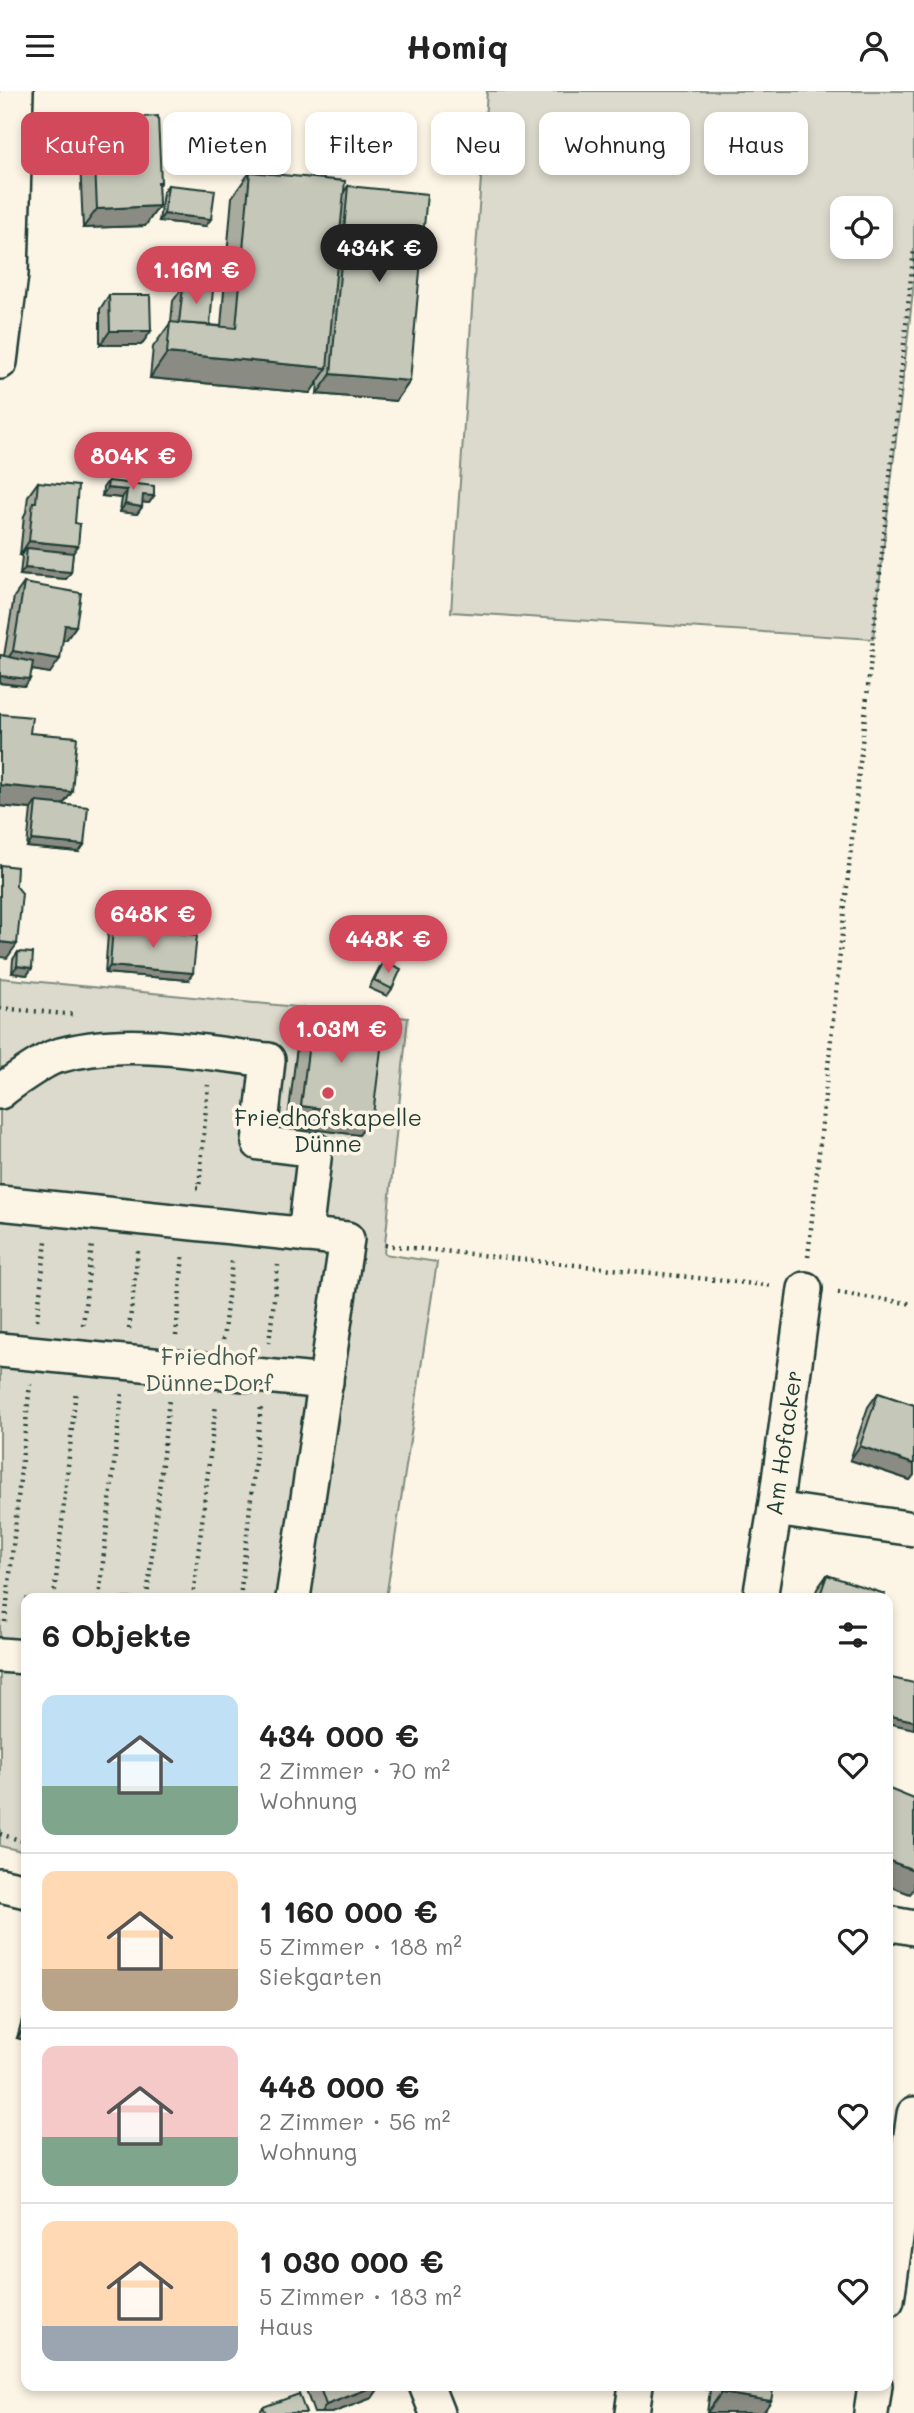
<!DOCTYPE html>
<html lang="de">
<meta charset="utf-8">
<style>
:root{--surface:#fff;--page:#f2f2f2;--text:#222;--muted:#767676;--line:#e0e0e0;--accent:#d1495b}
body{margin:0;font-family:Mali,sans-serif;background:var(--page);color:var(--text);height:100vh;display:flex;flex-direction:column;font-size:26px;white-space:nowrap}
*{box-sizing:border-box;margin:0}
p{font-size:23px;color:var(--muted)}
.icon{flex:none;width:38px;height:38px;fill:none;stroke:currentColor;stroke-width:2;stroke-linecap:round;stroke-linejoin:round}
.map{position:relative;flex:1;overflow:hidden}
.drawer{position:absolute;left:21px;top:1502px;width:872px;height:798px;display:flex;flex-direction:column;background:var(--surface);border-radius:14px;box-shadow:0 4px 10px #0003}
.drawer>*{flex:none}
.top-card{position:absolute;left:21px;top:21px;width:873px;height:63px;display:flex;gap:14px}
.tools{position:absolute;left:830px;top:105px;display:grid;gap:14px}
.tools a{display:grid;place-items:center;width:63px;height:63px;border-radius:14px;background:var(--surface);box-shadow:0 4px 10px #0003;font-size:35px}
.price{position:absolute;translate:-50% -60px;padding:0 16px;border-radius:24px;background:var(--accent);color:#fff;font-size:23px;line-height:46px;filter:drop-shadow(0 2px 4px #0008)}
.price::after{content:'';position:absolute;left:50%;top:42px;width:21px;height:16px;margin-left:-10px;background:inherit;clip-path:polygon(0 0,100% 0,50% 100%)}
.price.current{background:#222;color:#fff}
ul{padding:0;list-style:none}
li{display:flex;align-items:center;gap:21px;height:175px;padding:0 21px}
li+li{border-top:2px solid var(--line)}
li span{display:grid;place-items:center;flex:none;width:196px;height:140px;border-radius:14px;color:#555}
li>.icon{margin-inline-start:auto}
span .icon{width:84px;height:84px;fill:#fffc;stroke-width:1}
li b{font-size:30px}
h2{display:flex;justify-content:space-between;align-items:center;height:84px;padding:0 21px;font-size:30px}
.chip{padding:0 24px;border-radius:14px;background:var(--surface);box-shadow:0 4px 10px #0003;font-size:24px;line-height:63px}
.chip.current{background:var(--accent);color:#fff}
header{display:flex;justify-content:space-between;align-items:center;height:91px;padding:0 21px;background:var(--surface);font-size:32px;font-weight:700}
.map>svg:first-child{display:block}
</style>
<header><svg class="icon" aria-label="menu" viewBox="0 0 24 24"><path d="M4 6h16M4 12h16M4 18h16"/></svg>Homiq<svg class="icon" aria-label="person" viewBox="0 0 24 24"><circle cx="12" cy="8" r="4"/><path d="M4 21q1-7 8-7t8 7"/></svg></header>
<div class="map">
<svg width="914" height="2322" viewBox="0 0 914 2322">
<rect width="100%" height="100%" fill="#fcf5e5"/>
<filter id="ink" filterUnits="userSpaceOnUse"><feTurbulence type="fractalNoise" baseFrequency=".0143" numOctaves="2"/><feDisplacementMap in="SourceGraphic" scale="14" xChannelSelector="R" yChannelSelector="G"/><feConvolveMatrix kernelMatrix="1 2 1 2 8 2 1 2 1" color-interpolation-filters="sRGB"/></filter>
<g filter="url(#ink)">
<g fill="#dcdacc" stroke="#7e8c80" stroke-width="2" fill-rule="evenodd">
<path d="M487,0h427v192l-41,356 -422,-27zM842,117h38v39h-38z"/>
<path d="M0,887l408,40 -24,236 53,8 -51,336h-360v254l-26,-6z"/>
</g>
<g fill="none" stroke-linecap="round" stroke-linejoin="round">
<defs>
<g id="minor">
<path d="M0,271l11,-88 5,-183"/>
<path d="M0,1001c9,-8 43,-31 54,-35 69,-21 144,-5 214,3l-9,83 56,7 -10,85"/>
<path d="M0,1112l347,36 -54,359"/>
<path d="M0,1259l326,32"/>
<path d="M775,1418l139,20"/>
<path d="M760,1507l15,-89 30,-220"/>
<path d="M0,1564l26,2"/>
<path d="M0,1794l26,6"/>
<path d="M887,1832l27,5"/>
<path d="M887,2209l27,-186"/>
<path d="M426,2294l11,28"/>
<path d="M632,2322l4,-28"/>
<path d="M871,2322l4,-28"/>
</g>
</defs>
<use href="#minor" stroke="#1f3d34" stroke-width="38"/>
<g stroke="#1f3d34" stroke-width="4.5" stroke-dasharray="2 5" stroke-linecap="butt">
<path d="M0,917l76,7"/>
<path d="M196,1097h3l9,-103"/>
<path d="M385,1154l389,41"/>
<path d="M808,1166l106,-1008"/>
<path d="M838,1202l76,11"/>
<path d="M37,1229l9,-79"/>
<path d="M83,1234l9,-81"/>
<path d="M129,1238l9,-78"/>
<path d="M176,1245l7,-82"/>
<path d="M223,1249l9,-79"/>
<path d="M269,1252l9,-78"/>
<path d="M54,1507l22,-208"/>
<path d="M99,1507l23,-205"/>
<path d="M147,1507l22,-198"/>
<path d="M193,1507l23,-194"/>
<path d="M240,1507l21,-191"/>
<path d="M5,1531l25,-238"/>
<path d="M0,1743l26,8"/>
</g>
<use href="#minor" stroke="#fcf5e5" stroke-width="33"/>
</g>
<g fill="#a9ab9f" stroke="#1f3d34" stroke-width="2">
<path d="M93,29l68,62 -3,4 1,20 -14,20 -62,2 -4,-89z"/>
<path d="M250,81l94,20 4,-6 62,195 -14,20 -79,-7 1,-13 -8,12 -160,-15 3,-31 18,-25 2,-21 10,-14 27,38 11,1 11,-129z"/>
<path d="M168,94l38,41 -47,-5 4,-29z"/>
<path d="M109,204l42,36 -10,14h-41v-36z"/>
<path d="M108,390l46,15 -5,7 -7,-1v5l-5,7 -17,-2 2,-14 -20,-2 1,-8z"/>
<path d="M38,391l35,71 -2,19 -5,7 -46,-4 2,-19 -2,-1 4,-39 2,-4 2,-16z"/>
<path d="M24,492l52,43 -10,14h-3l-13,33 -18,-3 -7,16 -25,-3v-28l4,1 10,-59z"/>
<path d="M0,623l30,19 42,59 -9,12 16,48 -52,-5 4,-38 -31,-3z"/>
<path d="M113,836l75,53 -83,-7 3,-39z"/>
<path d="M18,861l14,16 -5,7 -15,-2 1,-14z"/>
<path d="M384,870l8,28 -5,7 -18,-8 10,-20z"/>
<path d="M313,921l52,27 8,76 -14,20 -72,-9 12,-95z"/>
<path d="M878,1302l36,12v70l-4,5 -60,-20 18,-53z"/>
<path d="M827,1484l57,23h-70l3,-9z"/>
<path d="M26,1914v35l-9,-2z"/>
<path d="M304,2294h77l-9,13 -40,15h-18z"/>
<path d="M686,2294h88l-67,28 3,-23 -24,-4z"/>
<path d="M263,2316l43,6h-47z"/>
</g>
<g fill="#8a8b82" stroke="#1f3d34" stroke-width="2">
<path d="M159,115l-14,20 -62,2 14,-19z"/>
<path d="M164,123l47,5 -5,7 -47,-5z"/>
<path d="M110,240h41l-10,14h-41z"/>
<path d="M167,262l160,15 -17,25 -160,-15z"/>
<path d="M331,283l79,7 -14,20 -79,-7z"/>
<path d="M107,397l20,2 -5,8 -20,-2z"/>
<path d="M143,404l11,1 -5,7 -11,-1z"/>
<path d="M125,413l17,3 -5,7 -17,-2z"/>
<path d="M29,450l49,5 -10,14 -41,-12 -5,7h-2z"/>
<path d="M25,477l46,4 -5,7 -46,-4z"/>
<path d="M65,534l11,1 -10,14 -10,-1z"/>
<path d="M13,560l47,8 -10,14 -47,-8z"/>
<path d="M0,585l30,3 -5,7 -25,-3z"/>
<path d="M0,694l72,7 -14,19 -22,-9 -5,7 -31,-3z"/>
<path d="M32,749l52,5 -5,7 -52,-5z"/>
<path d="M0,851l17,2 -10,14 -7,-1z"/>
<path d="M17,875l15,2 -5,7 -15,-2z"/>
<path d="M110,875l83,7 -5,7 -83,-7z"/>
<path d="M301,1015l72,9 -14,20 -72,-9z"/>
<path d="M860,1355l54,18v11l-4,5 -60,-20z"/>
<path d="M887,1624l27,6v8l-27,-6z"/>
<path d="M887,1769l27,10v19l-4,5 -23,-9z"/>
<path d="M26,1934v15l-9,-2z"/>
<path d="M378,2294h3l-9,13 -40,15h-11l5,-8z"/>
<path d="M686,2294h28l-4,5 -24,-4z"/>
<path d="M721,2302l50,8 -8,12h-56z"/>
</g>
<g fill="#c5c7b9" stroke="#1f3d34" stroke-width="2">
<path d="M158,25l3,66h-3l1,24 -62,3 -4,-89z"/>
<path d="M250,81l95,9 -18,187 -160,-15 3,-31 66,6z"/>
<path d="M168,94l47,5 -4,29 -47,-5z"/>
<path d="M348,95l79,8 -17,187 -79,-7z"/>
<path d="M183,196l30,3 -3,35 -31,-2z"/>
<path d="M109,204h41l1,36h-41z"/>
<path d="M108,390l46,5v10l-11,-1 -1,12 -17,-3 2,-14 -20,-2z"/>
<path d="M38,391l40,4 -3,37 5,1 -2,22 -49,-5 4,-39h3z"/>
<path d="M27,457l46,5 -2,19 -46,-4z"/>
<path d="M24,492l57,10 -5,33 -11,-1 -5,34 -47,-8z"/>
<path d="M0,564l33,7 -3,17 -30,-3z"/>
<path d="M0,623l32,3 -2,16 47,4 -5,55 -72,-7z"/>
<path d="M36,711l52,5 -4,38 -52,-5z"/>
<path d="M0,774l17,2 -1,19 6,7 -5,51 -17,-2z"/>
<path d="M113,836l84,8 -4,38 -83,-7z"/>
<path d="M18,861l15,1 -1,15 -15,-2z"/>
<path d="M384,870l17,8 -9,20 -18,-9z"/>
<path d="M313,921l55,6 -3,21 17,2 -9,74 -72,-9z"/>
<path d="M878,1302l36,12v59l-54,-18z"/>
<path d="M827,1484l58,19 -1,4h-65z"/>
<path d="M887,1586l27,6v38l-27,-6z"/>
<path d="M887,1697l27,11v71l-27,-10z"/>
<path d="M319,2294h59l-52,20z"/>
<path d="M722,2294h52l-3,16 -50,-8z"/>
<path d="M299,2303l7,19h-40l-3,-6z"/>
</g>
</g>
<circle fill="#d1495b" stroke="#fcf5e5" stroke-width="2.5" cx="328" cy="1002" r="7"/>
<g text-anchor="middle" stroke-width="7" stroke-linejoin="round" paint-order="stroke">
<g font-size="23" fill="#1f3d34" stroke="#fcf5e5">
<text x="328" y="1035">Friedhofskapelle<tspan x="328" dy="26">Dünne</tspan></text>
</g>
<g font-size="23" fill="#455c52" stroke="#fcf5e5">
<text x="209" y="1274">Friedhof<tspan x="209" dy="26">Dünne-Dorf</tspan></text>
</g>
<g font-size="23" fill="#1f3d34" stroke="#fcf5e5">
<text transform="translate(784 1352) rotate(-82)" y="8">Am Hofacker</text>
</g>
</g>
</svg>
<div class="tools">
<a><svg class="icon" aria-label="locate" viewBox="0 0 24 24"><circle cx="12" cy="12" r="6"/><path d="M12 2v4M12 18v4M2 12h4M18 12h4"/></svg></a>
</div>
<b class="price current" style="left:379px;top:193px">434K €</b>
<b class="price" style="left:196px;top:215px">1.16M €</b>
<b class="price" style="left:133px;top:401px">804K €</b>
<b class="price" style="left:153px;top:859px">648K €</b>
<b class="price" style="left:388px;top:884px">448K €</b>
<b class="price" style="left:341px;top:974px">1.03M €</b>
<div class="top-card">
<a class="chip current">Kaufen</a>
<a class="chip">Mieten</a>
<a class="chip">Filter</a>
<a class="chip">Neu</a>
<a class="chip">Wohnung</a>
<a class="chip">Haus</a>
</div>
<section class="drawer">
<h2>6 Objekte<svg class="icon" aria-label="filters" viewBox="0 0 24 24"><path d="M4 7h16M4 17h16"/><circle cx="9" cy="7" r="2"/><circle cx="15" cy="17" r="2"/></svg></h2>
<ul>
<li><span style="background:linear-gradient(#bfe0f5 65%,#7fa58c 0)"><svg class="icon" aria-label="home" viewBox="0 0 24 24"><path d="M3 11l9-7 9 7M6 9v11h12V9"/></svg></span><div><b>434 000 €</b><p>2 Zimmer · 70 m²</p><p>Wohnung</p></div><svg class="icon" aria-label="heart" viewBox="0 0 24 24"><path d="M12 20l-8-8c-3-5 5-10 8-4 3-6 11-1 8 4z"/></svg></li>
<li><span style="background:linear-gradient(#ffd9b3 70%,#b9a48a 0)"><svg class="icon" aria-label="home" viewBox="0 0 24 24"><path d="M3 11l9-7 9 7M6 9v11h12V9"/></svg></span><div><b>1 160 000 €</b><p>5 Zimmer · 188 m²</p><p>Siekgarten</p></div><svg class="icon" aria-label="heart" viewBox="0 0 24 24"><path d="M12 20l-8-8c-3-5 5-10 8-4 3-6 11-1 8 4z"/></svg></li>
<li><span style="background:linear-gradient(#f6c9c9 65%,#7fa58c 0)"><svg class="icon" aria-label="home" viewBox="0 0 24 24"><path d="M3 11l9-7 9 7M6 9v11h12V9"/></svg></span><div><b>448 000 €</b><p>2 Zimmer · 56 m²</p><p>Wohnung</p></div><svg class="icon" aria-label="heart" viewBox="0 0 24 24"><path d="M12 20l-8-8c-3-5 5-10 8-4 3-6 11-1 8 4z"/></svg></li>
<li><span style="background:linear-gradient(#ffd9b3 75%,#9aa5b1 0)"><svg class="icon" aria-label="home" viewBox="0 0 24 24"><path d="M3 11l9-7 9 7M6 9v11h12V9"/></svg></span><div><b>1 030 000 €</b><p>5 Zimmer · 183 m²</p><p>Haus</p></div><svg class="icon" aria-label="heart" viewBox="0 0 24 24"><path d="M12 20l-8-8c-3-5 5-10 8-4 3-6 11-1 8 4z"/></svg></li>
</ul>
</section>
</div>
